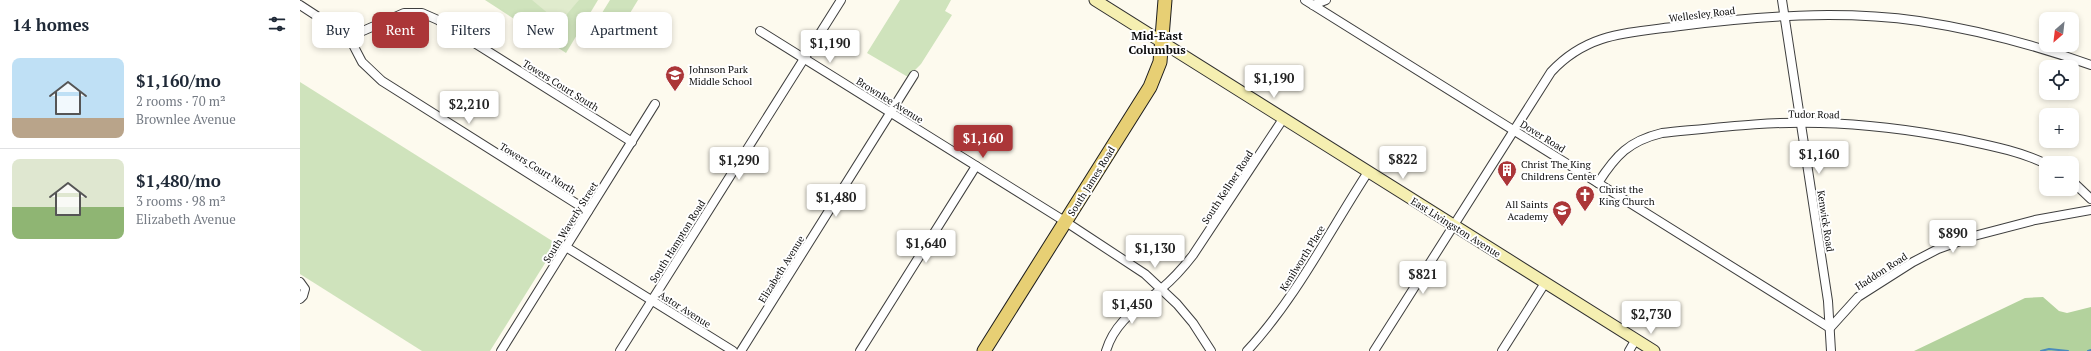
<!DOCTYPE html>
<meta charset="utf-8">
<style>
:root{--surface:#fff;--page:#f2f2f3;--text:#1f2937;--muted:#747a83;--line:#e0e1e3;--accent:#ab3638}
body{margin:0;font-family:"PT Serif",serif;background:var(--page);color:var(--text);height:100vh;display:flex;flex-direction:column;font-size:15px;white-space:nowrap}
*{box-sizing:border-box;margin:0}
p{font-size:13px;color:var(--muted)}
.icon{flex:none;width:22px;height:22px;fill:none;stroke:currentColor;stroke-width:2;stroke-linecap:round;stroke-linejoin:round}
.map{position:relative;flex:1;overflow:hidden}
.side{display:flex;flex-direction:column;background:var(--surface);width:300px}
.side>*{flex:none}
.guide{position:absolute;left:12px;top:12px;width:380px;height:36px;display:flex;gap:8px}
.needle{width:26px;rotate:208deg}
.buttons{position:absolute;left:1739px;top:12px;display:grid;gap:8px}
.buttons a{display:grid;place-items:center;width:40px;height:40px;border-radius:8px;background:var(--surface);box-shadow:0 2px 6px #0003;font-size:20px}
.price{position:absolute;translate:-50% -34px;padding:0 9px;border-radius:4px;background:#fff;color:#222;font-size:13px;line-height:26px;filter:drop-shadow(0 1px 2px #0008)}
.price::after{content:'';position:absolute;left:50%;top:24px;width:12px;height:9px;margin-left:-6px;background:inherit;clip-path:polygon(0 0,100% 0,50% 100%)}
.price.active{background:var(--accent);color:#fff}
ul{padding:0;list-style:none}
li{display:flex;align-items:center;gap:12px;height:100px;padding:0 12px}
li+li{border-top:1px solid var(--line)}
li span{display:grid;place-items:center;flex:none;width:112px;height:80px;border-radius:8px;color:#555}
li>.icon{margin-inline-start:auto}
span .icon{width:48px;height:48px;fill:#fffc;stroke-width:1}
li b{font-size:17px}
h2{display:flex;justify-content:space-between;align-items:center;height:48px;padding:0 12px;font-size:17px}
.chip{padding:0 14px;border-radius:8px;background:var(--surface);box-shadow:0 2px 6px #0003;font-size:14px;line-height:36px}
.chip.active{background:var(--accent);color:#fff}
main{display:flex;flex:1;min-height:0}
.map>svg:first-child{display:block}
</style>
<main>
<section class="side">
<h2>14 homes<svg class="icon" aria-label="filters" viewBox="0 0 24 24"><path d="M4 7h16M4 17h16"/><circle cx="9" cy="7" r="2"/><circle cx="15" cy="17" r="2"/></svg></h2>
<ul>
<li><span style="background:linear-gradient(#bfe0f5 75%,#b9a48a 0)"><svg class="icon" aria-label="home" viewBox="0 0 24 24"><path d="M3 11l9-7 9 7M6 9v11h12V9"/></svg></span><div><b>$1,160/mo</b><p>2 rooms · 70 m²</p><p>Brownlee Avenue</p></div></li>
<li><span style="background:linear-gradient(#dfe7d0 60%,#8fb573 0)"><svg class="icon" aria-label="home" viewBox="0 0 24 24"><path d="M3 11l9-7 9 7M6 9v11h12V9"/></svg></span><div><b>$1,480/mo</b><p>3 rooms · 98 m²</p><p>Elizabeth Avenue</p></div></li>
</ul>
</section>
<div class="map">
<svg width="1791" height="351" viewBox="0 0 1791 351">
<rect width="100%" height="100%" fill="#fdfaee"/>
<g fill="#cfe3bc">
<path d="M185,0h113l-32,53z"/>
<path d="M310,0h28l-11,18 -7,-5 -3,3 -3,-1 -20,33 -10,-6z"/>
<path d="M600,0h51l-6,11 7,4 -31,49 -13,13 -41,-24z"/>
<path d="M0,82l257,162 -67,107h-68l-122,-77z"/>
</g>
<path fill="#b3d29d" d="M1743,297l16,14 8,2 24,-6v44h-177l111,-53z"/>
<path fill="#e0ebcd" d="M232,0h47l-17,20h-6z"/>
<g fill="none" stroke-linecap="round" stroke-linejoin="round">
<g stroke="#498bbc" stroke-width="2">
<path d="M1741,351l8,-2 19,2"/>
<path d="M1788,351l3,-1"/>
</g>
<defs>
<g id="minor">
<path d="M1005,0l525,328 28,-31 55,-35 25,-13 36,-13 61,-16 56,-10"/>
<path d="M1482,0l46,301 3,50"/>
<path d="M0,5l49,32"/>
<path d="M1013,5l13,-5"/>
<path d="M460,31l306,191 79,52 32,30 16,19 18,28"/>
<path d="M49,37l55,-24h18l16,7 194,122"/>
<path d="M49,37l13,25 20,19 206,130"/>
<path d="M1772,181l19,18"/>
<path d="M1298,183c18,-28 31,-42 64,-50 52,-5 106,-12 158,-10 46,1 93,7 139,16 28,6 61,12 87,25"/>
<path d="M266,247l167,104"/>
<path d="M0,282l5,7 -2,7 -3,3"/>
<path d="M201,351l154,-247"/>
<path d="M320,351l221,-351"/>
<path d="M441,351l173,-276"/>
<path d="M560,351l116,-185"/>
<path d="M806,351c9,-30 32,-43 55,-62 12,-10 22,-21 32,-34l90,-136"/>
<path d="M947,351c49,-53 82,-119 121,-179"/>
<path d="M1074,351l177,-279c37,-40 78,-39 129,-46 78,-10 160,-16 239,-5 59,9 116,24 172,44"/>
<path d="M1202,351l43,-68"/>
<path d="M1329,351l7,-12"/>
</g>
<path id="secondary" d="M795,0l559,351"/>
<path id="primary" d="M684,351l166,-264 10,-25 5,-62"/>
</defs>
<use href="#minor" stroke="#3f3f3f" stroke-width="10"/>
<use href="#secondary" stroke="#2e2e2e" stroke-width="13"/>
<use href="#primary" stroke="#1d1d1d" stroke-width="15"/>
<use href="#minor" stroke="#fff" stroke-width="8"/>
<use href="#secondary" stroke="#f5efb1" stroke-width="11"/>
<use href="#primary" stroke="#e7cf74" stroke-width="13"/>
</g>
<defs>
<symbol id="school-pin" viewBox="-11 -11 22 30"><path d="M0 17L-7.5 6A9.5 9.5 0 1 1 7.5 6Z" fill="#ab3638" stroke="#fff"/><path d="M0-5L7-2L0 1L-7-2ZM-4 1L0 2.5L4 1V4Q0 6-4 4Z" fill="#fff"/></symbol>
<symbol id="building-pin" viewBox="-11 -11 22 30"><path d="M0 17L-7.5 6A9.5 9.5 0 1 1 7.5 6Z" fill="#ab3638" stroke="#fff"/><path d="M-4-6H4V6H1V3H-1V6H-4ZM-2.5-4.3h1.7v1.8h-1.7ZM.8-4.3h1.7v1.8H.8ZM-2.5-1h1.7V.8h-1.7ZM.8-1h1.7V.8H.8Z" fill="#fff"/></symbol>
<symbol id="church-pin" viewBox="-11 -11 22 30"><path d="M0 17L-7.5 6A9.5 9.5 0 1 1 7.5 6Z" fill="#ab3638" stroke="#fff"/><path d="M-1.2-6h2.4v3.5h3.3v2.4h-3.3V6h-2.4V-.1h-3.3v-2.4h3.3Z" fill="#fff"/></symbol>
</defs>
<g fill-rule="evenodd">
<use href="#school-pin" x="364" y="64" width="22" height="30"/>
<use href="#building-pin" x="1196" y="159" width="22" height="30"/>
<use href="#church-pin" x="1274" y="184" width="22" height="30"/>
<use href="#school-pin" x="1251" y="199" width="22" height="30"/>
</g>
<g text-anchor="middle" stroke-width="4" stroke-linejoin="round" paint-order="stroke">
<g font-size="10" fill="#0c0c0c" stroke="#fff">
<text transform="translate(1402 14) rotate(-7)" y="4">Wellesley Road</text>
<text transform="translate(261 85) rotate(32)" y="4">Towers Court South</text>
<text transform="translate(590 100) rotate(32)" y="4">Brownlee Avenue</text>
<text transform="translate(1514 114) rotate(1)" y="4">Tudor Road</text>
<text transform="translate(1243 136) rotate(32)" y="4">Dover Road</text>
<text transform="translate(238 168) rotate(32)" y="4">Towers Court North</text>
<text transform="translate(791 181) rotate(-58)" y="4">South James Road</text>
<text transform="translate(927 187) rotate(-57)" y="4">South Kellner Road</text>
<text transform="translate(1526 221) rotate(81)" y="4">Kenwick Road</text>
<text transform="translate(270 222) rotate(-58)" y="4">South Waverly Street</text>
<text transform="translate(1156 227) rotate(32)" y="4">East Livingston Avenue</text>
<text transform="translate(377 241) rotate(-58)" y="4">South Hampton Road</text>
<text transform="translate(1002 258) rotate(-58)" y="4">Kenilworth Place</text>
<text transform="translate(481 269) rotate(-58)" y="4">Elizabeth Avenue</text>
<text transform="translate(1581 271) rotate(-33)" y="4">Haddon Road</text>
<text transform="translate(385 309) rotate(32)" y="4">Astor Avenue</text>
</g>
<g font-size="10" fill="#0c0c0c" stroke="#fff" text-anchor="start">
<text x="389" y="73">Johnson Park<tspan x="389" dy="12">Middle School</tspan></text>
<text x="1221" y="168">Christ The King<tspan x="1221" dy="12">Childrens Center</tspan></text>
<text x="1299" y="193">Christ the<tspan x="1299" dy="12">King Church</tspan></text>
<text x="1248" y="208" text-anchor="end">All Saints<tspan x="1248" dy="12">Academy</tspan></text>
</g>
<g font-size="12" font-weight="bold" fill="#0c0c0c" stroke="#fff">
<text x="857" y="40">Mid-East<tspan x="857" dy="14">Columbus</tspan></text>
</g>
</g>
</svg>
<div class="buttons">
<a><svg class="needle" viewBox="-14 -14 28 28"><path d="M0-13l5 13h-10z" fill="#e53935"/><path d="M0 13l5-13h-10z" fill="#747a83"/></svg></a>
<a><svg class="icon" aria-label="locate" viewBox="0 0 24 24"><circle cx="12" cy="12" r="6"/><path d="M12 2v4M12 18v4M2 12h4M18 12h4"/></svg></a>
<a>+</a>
<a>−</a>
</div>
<b class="price" style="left:530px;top:64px">$1,190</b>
<b class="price" style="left:974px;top:99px">$1,190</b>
<b class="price" style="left:169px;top:125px">$2,210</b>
<b class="price active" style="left:683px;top:159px">$1,160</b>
<b class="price" style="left:1519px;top:175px">$1,160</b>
<b class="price" style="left:1103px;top:180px">$822</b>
<b class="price" style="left:439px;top:181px">$1,290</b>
<b class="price" style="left:536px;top:218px">$1,480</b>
<b class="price" style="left:1653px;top:254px">$890</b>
<b class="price" style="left:626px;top:264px">$1,640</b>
<b class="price" style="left:855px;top:269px">$1,130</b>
<b class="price" style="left:1123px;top:295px">$821</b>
<b class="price" style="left:832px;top:325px">$1,450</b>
<b class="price" style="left:1351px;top:335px">$2,730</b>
<div class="guide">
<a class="chip">Buy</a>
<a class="chip active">Rent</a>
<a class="chip">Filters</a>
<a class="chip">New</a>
<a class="chip">Apartment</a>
</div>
</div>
</main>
